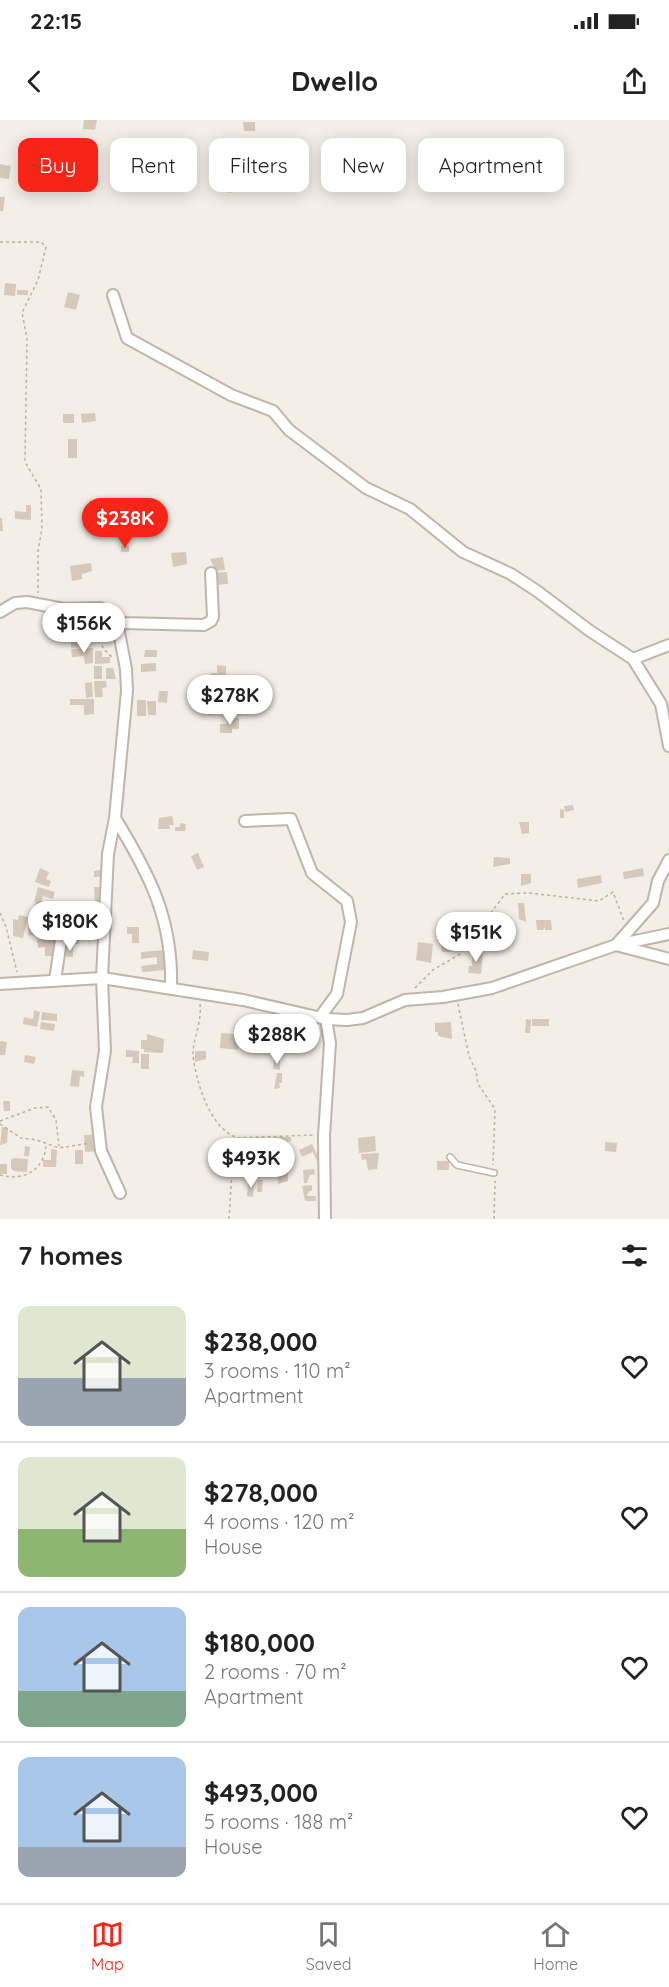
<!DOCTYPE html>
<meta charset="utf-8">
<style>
:root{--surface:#fff;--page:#f2f2f2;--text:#222;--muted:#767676;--line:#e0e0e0;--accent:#f82418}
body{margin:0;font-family:Quicksand,sans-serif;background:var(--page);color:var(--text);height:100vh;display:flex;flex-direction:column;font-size:22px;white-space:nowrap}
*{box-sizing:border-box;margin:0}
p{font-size:20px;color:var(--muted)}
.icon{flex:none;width:33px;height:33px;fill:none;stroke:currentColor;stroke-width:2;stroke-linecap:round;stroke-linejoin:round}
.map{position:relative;height:1099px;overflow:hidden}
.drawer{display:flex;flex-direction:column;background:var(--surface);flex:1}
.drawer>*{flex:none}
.top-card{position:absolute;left:18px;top:18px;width:633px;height:54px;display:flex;gap:12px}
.price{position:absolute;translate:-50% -51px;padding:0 14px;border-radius:21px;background:#fff;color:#222;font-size:20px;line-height:39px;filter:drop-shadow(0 2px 3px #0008)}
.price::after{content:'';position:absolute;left:50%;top:36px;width:18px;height:14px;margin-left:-9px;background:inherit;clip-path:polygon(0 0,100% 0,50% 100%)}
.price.selected{background:var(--accent);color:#fff}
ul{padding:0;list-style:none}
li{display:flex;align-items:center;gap:18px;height:150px;padding:0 18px}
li+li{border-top:2px solid var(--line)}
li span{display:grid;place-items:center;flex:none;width:168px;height:120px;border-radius:12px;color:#555}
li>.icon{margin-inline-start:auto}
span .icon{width:72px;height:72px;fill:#fffc;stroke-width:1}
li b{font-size:26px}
h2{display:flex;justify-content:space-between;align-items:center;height:72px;padding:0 18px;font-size:26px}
.tag{padding:0 21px;border-radius:12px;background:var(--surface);box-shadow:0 3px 15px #0003;font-size:21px;line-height:54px}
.tag.selected{background:var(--accent);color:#fff}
.status{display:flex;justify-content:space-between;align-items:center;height:42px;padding:0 30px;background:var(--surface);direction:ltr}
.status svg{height:16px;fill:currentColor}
header{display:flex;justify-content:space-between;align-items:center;height:78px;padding:0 18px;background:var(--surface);font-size:27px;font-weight:700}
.dock{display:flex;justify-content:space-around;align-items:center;height:84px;border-top:2px solid var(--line);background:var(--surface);font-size:16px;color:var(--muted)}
.dock a{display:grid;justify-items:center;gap:3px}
.dock .selected{color:var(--accent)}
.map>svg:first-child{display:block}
</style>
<div class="status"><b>22:15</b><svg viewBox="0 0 49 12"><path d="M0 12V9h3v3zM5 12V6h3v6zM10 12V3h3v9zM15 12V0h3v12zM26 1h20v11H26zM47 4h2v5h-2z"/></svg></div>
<header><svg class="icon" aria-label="back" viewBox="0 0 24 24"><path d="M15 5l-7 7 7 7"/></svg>Dwello<svg class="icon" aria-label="share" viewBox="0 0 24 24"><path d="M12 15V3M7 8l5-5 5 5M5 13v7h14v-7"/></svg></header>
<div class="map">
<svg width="669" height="1099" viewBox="0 0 669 1099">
<rect width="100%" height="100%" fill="#f3eee7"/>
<g fill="#d5c9bc">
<path d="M84,0h13l-2,10 -12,-1z"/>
<path d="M243,2h12v9h-11z"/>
<path d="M75,38l12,1 -2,11 -11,-1z"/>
<path d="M0,44l11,2 -2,13 -9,-1z"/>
<path d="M227,62h5l-1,11 -5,-1z"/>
<path d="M0,77h5l-2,14h-3z"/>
<path d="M5,163l11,1 -1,12 -11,-1z"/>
<rect x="17" y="170" width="11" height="5"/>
<path d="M68,172l12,3 -4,15 -12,-3z"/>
<path d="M95,293l1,8 -14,2 -1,-9z"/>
<rect x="63" y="294" width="11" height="9"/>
<rect x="68" y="319" width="9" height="19"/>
<path d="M26,385h5v15l-16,-1v-8l11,1z"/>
<path d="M0,398h2l1,13h-3z"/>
<rect x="121" y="426" width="8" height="6"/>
<path d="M186,432l1,12 -14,3 -2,-14z"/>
<path d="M223,437l2,13 -9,1 -6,-12z"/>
<path d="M91,443l1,8 -10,3v5l-10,2 -2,-15z"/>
<path d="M227,452l1,12 -13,1 -1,-12z"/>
<path d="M71,522h16l1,5 -17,1z"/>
<path d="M93,528v15l-8,1 -1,-8 -12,1 -1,-8z"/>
<path d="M145,530h12v7h-13z"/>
<path d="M95,531h7v6h8v6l-15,1z"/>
<path d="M156,543v8l-15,1v-8z"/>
<path d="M217,545l9,1v15h-15v-8h6z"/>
<rect x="94" y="546" width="8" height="13"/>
<path d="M106,548h7l3,11h-10z"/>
<path d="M94,561h12l1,6 -5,1 1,9h-8z"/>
<path d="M92,562l1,15 -7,1 -1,-15z"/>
<path d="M159,571h9l-1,12 -9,-1z"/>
<path d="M70,579h24v15l-10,1v-10h-14z"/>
<rect x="137" y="580" width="9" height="16"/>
<path d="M147,581h9v14h-8z"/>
<path d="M201,585h13l1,9 -7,1 -1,-5 -6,1z"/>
<path d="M227,598h12v11h-7v4h-12v-9h7z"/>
<path d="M573,685l1,5 -9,2 -1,-6z"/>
<path d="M560,689l4,1v8h-4z"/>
<path d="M172,696l2,9h-5l1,4h-12l1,-11z"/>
<path d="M519,702h10v11l-7,1z"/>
<path d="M180,703l6,1 -1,7h-10v-4h5z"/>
<path d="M198,733l6,14 -7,3 -6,-14z"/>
<path d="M494,737l16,1v6l-17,3z"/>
<path d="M40,748l9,4 -3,7 5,2 -2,6 -14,-5z"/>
<path d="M643,748l1,8 -20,3 -1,-7z"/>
<path d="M106,749v8h-12v-6z"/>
<path d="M521,754h10v9l-10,3z"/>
<path d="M601,755l1,8 -24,5 -1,-9z"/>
<path d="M38,767l17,5 -2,7 -10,-3 -2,8 -7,-2z"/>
<path d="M94,767h8v17h-7z"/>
<path d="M518,783h6l2,19 -7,-3z"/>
<path d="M96,786h5l2,18h-12l-1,-5h6z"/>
<path d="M19,795l9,2 -5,21 -10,-2v-17l5,1z"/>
<path d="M536,800h15l1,10h-7v-3l-2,3h-6z"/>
<path d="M29,803l14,2 -1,11 -14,-1z"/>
<path d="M127,807h12v16h-7v-9h-5z"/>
<path d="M70,818l10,1 -1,5 -9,-1z"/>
<path d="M55,819l1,17h-11v-9l-7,1 -1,-8z"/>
<path d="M418,822l15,2 -2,19 -15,-3z"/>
<path d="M459,824v7l-17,1 -1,-7z"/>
<path d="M67,826h6v11h-7z"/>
<path d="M164,830l2,20 -24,2 -1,-6 16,-2v-7l-16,2v-7z"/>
<path d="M193,830l16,2 -1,9 -16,-2z"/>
<path d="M473,831l10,1 -2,22 -13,-1 1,-7h3z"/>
<path d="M34,890l6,2 -3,15 -14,-3 1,-7 9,2z"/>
<path d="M42,892l15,2v7l-16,-1z"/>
<path d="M526,899l5,1 -1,13h-5z"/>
<rect x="532" y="899" width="17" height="7"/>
<path d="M41,902l14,2 -1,7 -14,-2z"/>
<path d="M451,902l1,17 -14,-3v-4h-3v-9z"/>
<path d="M221,913l19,2 -2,15 -18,-2z"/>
<path d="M147,914l17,5 -1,14 -19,-1v-3h-3v-9h6z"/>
<path d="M0,921l7,1 -2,13h-5z"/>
<path d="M126,930l13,1v12h-7l1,-6h-7z"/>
<path d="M195,931h11v8l-11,3z"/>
<rect x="141" y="934" width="8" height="15"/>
<path d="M25,935l11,2 -2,7 -10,-2z"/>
<path d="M274,940h6v10l-7,-1z"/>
<path d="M72,950l12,1v6l-4,-1 -1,11 -9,-1z"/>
<path d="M277,953h5v10h-3l1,5 -6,1z"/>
<path d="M3,981h7v10h-6z"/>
<path d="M2,1007l6,1 -1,15 -7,2z"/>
<path d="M100,1014l1,17 -16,1 -1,-17z"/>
<path d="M375,1016l1,15 -17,2 -1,-15z"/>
<path d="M274,1017h17v4l-9,3v5h-7z"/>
<path d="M605,1022l12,1 -1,9 -11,-1z"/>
<path d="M312,1024l8,16 -3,1 -4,-9 -11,5 -3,-7z"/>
<path d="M25,1026l5,1 -1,9h-5z"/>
<path d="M51,1029l6,1 -1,17h-13v-7h8z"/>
<rect x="75" y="1030" width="8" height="14"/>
<path d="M379,1033l-2,16 -9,1 -2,-11 -4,1 -1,-6z"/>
<path d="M14,1038l14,1 -1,13 -13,-1 -3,-3v-8z"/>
<rect x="437" y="1041" width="12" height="9"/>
<rect x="0" y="1044" width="7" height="10"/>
<path d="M265,1048l9,1v6h-9z"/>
<path d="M314,1049l1,5 -5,1 -3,8h-3l-1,-13z"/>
<path d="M288,1052v9l-10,3 -1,-11z"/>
<path d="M258,1060h5l-1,12h-5z"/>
<path d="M248,1062h6l-1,15 -6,-1z"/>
<path d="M312,1065v6h-3l-2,5h9v5h-11l-3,-15z"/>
</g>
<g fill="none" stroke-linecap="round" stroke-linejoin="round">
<defs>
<path id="service" d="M450,1037l7,8 37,8"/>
<g id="minor">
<path d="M113,175l14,43 104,57 42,16 16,19 77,58 44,21 53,43 48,22 26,17 53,40 43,28 28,45 8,42"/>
<path d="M0,492l15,-9 12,-1 37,7 36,-1 21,15 83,2 7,-4 2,-4 -2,-44"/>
<path d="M117,502l9,47 1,22 -12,127 -7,36 -6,124 3,73 -9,56 5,44 19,42"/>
<path d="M633,539l36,-14"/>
<path d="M115,698c35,57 58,102 56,169"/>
<path d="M245,701l46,-2 21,54 35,28 4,21 -14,72 -17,23"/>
<path d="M669,740l-11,21 -5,22 -37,42 53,14"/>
<path d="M41,788l24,6 -10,66"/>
<path d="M0,864l102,-6 141,22 83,19 21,1 16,-2 42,-18 38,-3 49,-9 124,-43 53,-11"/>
<path d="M325,1099l-1,-83 6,-93 -4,-24"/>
</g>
</defs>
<use href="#service" stroke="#bfb5a9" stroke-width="8"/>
<use href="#minor" stroke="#bfb5a9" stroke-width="14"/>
<g stroke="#c0af9a" stroke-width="1.5" stroke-dasharray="3 3" stroke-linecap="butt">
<path d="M0,122h41l5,5 -8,33 -16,33 5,25 -2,124 16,27 1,39 -4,23v42"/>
<path d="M92,497c4,15 7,30 20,40"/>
<path d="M0,793l6,14 11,45"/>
<path d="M415,868l18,-18 27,-16 45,-60 24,-1 70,8 14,-9 11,29"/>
<path d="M200,884c2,20 -8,37 -7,52 3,25 17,75 46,82l74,-3"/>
<path d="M458,884l11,52 7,15 2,13 17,25 -2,56"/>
<path d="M0,1001l35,-13 13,-1 8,13 3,26"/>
<path d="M0,1004l21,14 16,2 22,8 32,-5"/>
<path d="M0,1055c25,7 45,-6 46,-31"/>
<path d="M229,1099l5,-82"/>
<path d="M494,1099l1,-38"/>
</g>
<use href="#service" stroke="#fff" stroke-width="5"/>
<use href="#minor" stroke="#fff" stroke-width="10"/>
</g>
</svg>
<b class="price selected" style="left:125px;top:429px">$238K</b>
<b class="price" style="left:84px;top:534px">$156K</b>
<b class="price" style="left:230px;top:606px">$278K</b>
<b class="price" style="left:70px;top:832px">$180K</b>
<b class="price" style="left:476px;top:843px">$151K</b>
<b class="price" style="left:277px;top:945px">$288K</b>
<b class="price" style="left:251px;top:1069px">$493K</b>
<div class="top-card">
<a class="tag selected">Buy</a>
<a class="tag">Rent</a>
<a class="tag">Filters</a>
<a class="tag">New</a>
<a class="tag">Apartment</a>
</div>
</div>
<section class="drawer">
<h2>7 homes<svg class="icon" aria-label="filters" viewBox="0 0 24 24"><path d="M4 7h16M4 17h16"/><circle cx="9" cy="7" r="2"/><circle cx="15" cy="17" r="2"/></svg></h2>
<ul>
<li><span style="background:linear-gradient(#dfe7d0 60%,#9aa5b1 0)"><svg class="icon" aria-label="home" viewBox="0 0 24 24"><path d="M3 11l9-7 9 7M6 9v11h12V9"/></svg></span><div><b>$238,000</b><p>3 rooms · 110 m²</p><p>Apartment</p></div><svg class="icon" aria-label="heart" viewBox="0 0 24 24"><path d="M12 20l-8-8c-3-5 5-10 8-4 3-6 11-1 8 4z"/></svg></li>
<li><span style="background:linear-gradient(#dfe7d0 60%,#8fb573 0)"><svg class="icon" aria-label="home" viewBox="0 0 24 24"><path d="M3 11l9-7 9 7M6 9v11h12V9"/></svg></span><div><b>$278,000</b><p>4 rooms · 120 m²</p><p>House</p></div><svg class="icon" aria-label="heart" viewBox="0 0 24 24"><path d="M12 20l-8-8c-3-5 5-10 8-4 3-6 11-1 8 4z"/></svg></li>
<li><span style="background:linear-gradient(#a9c7e8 70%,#7fa58c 0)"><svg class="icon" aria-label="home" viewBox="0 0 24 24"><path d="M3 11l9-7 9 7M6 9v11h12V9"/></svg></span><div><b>$180,000</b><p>2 rooms · 70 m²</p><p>Apartment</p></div><svg class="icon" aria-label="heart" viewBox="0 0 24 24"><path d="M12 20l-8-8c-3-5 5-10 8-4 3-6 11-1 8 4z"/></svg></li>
<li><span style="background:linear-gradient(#a9c7e8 75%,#9aa5b1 0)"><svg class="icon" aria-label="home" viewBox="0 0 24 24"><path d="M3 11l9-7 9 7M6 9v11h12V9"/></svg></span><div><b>$493,000</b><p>5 rooms · 188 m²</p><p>House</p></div><svg class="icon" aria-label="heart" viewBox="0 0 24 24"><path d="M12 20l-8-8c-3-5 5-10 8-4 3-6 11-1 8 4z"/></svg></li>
</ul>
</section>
<nav class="dock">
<a class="selected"><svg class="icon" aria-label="map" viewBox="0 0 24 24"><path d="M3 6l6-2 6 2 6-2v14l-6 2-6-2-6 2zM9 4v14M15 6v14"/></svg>Map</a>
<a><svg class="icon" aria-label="saved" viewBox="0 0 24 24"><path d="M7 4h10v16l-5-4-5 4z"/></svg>Saved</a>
<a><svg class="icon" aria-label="home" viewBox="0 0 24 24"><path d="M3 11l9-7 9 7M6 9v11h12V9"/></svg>Home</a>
</nav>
